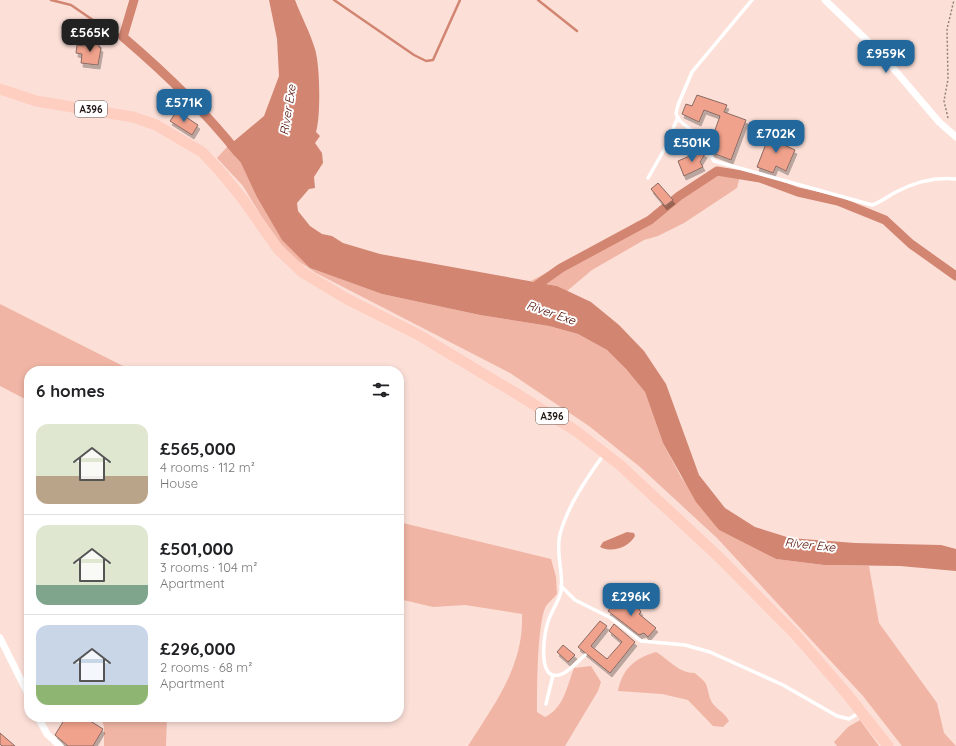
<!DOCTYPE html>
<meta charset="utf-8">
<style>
:root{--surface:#fff;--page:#f2f2f2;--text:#202124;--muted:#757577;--line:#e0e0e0;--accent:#23689c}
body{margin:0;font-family:Quicksand,sans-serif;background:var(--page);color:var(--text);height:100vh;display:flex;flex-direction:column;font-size:15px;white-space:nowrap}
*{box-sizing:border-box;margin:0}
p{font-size:13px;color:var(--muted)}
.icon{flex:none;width:22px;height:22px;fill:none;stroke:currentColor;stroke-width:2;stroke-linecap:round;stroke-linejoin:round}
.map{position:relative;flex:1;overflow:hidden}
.details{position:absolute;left:24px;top:366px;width:380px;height:356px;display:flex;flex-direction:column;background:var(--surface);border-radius:16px;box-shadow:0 2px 6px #0003}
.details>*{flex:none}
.price{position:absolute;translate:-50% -34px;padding:0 9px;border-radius:8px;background:var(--accent);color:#fff;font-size:13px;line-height:26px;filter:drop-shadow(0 1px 2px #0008)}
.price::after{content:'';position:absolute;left:50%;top:24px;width:12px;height:9px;margin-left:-6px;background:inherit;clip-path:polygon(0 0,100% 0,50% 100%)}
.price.on{background:#222;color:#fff}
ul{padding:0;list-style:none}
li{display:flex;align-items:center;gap:12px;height:100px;padding:0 12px}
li+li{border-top:1px solid var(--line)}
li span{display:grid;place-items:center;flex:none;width:112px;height:80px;border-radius:12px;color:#555}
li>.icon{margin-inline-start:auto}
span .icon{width:48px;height:48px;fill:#fffc;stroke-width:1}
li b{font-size:17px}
h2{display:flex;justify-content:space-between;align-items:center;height:48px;padding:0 12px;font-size:17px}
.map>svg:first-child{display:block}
</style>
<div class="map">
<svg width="956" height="746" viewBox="0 0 956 746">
<defs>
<filter id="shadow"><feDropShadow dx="2" dy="4" stdDeviation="0" flood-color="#0004"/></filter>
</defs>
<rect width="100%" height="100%" fill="#fce0d8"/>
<g fill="#f0b5a5">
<path d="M227,147l14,16 9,16 60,89 72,26 98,21 69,11 29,8 29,16 19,19 19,23 18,51 18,34 38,53 57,29 48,6 45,1 10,57 58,80 7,30 12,13h-54l-39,-50 -146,-158 -77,-71 -51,-41 -79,-53 -194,-100 -21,-14 -21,-22 -31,-51 -26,-28z"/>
<path d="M726,168l15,4 -4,16 -53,35 -26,13 -14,4 -52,30 -25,21 -10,-5 -26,-5 105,-57 1,-3 3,3 72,-54z"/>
<path d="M0,304l133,67h-104v30l-29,-15z"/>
<path d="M399,522l152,37 5,18 1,17c-3,4 -8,8 -11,12 -9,17 -9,84 -9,106l8,5c19,-9 22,-31 29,-49l17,-2 10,16 -3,9 -33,55h-97c26,-42 56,-79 54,-132l-57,-9 -32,2 -34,-8z"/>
<path d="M656,652c14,8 22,21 39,21 3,3 9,7 11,11 3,7 2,14 8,21 5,6 11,8 15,16l-6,6 -10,-1 -25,-26 -26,-6 -44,-3c4,-22 17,-33 38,-39z"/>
<path d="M101,717h66l-1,29h-62v-19z"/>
<path d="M860,720l19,26h-42l-3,-4 14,-15z"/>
</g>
<g fill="#d28571">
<path d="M269,0h26c6,16 15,32 20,49 5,16 6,67 1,83l4,4 -5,7 7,10 1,10 -9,14 1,11 -6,1 -12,14 1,8 12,15 12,8 10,2 11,7 37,11 177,32 34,16 28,23 25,26 22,33 33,91 26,33 30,19 35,11 65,5 86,2 15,4v22l-56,-5 -76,-1 -48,-6 -57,-29 -23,-28 -33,-59 -18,-51 -19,-23 -19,-19 -29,-16 -29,-8 -69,-11 -98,-21 -72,-26 -28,-28 -25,-43 -16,-34 -14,-16 37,-31 15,-40 -2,-37z"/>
<path d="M627,532l7,1 1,3c-7,12 -23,17 -35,11l3,-5z"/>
</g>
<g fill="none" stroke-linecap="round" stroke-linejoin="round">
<g stroke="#d28571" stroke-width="2.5">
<path d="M51,0l20,5 35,24 17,8"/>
<path d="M334,0l80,55 12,6 7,-1 27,-60"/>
<path d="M538,0l39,31"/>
</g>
<g stroke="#d28571" stroke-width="9">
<path d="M134,0l-11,37c41,35 81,73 115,116"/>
<path d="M530,290l31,-22 89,-48 29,-24 38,-25 43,7 38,14 40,9 47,19 26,24 45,32"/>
</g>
</g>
<g fill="#f1a28c" stroke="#896b63" filter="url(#shadow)">
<path d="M88,42l11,1v4l2,1 -3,17 -17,-2 1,-9 -6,-1 1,-8 8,1z"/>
<path d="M697,95l30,10 -3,7 22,8 -15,40 -18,-7 -4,-6 11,-31 -16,-6 -5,12 -17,-8 4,-10 6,2z"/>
<path d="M177,111l21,14 -6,10 -22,-14z"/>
<path d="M771,131l16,6 -3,8 11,5 -9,21 -10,-5 -3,7 -16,-6z"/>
<path d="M696,149l9,5 -5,8 3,5 -19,9 -6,-15 14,-6z"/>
<path d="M658,183l15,17 -8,6 -14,-17z"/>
<path d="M621,595l18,14 2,3 -2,2 17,14 -8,9 -4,-4 -5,2 -31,-24z"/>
<path d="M600,621l7,5 -16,20 16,13 15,-17 -13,-11 5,-7 21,18 -25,31 -32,-26z"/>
<path d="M563,645l12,10 -7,7 -11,-10z"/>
<path d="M66,717h4l6,4 3,-4h5l19,12 -10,17h-25l-13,-11z"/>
<path d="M0,733l15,13h-13l-2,-2z"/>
</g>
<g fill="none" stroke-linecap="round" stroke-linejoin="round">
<path stroke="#937f79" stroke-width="1.5" stroke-dasharray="2 2" stroke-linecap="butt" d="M948,118l-4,-17 4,-22 -1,-50 7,-29"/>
<g stroke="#fff" stroke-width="3.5">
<path d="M752,0l-60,72 -14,33 -2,9 4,7 15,12 19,28 158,44c9,-3 16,-9 24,-13 19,-10 39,-15 60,-13"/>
<path d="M648,178l16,-28 14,-33"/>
<path d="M561,586l14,14 36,18 30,23 44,4 25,7 73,33 54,31 12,3 10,-6"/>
<path d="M585,655c-7,6 -14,15 -23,19 -26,11 -18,-41 -14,-52 3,-11 11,-20 13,-31 3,-18 -6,-38 -1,-57 8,-29 27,-56 44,-80"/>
<path d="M546,704l7,-29"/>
</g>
<g stroke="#fff" stroke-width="7">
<path d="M825,0l57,55 57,67 17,15"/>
<path d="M0,638l29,58"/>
<path d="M38,717l9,17 13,12"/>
</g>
<path stroke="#fecec1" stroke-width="11" d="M0,89l36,12 97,16 23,8 46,27 17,18 23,28 36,51 24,23 45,27 70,35 100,60 59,37 44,34 101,94 75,76 51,59 41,52"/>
</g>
<g text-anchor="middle" stroke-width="4" stroke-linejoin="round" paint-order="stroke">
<g fill="#fff" stroke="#625a58" stroke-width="1">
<rect x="75" y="101" width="32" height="16" rx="3"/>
<rect x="536" y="408" width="32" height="16" rx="3"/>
</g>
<g font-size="10" font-weight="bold" fill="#1f1411">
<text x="91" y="113">A396</text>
<text x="552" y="420">A396</text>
</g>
<g font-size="12" font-style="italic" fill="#520c00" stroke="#fff">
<text transform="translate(288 110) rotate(-81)" y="4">River Exe</text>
<text transform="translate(551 313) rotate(19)" y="4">River Exe</text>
<text transform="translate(810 545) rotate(6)" y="4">River Exe</text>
</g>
</g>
</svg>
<b class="price on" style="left:90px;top:53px">£565K</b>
<b class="price" style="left:886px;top:74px">£959K</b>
<b class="price" style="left:184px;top:123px">£571K</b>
<b class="price" style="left:776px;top:154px">£702K</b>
<b class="price" style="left:692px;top:163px">£501K</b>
<b class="price" style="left:631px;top:617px">£296K</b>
<section class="details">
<h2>6 homes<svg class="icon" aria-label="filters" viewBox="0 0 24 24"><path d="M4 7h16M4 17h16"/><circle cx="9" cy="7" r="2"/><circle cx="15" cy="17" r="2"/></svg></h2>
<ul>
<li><span style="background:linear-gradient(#dfe7d0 65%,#b9a48a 0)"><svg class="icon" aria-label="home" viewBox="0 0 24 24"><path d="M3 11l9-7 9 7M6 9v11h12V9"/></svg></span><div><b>£565,000</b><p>4 rooms · 112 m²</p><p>House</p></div></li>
<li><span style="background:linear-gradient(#dfe7d0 75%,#7fa58c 0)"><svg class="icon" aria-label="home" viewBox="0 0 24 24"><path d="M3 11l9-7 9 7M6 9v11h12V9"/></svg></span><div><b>£501,000</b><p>3 rooms · 104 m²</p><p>Apartment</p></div></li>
<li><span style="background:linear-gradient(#c9d6e8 75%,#8fb573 0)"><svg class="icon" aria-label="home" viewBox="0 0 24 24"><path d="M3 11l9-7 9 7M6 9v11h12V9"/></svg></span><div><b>£296,000</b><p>2 rooms · 68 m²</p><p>Apartment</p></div></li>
</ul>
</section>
</div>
